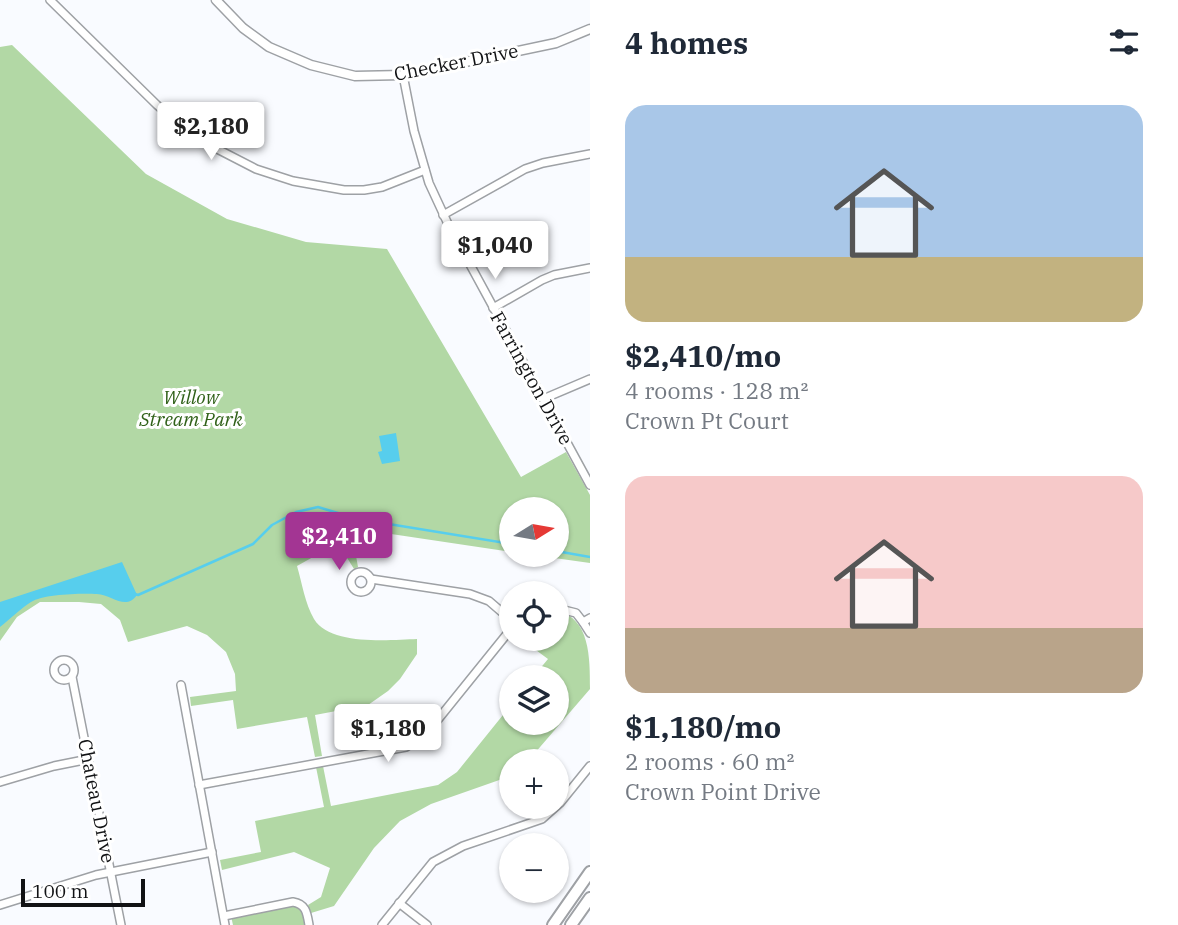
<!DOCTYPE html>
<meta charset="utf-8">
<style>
:root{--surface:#fff;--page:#f6f6f7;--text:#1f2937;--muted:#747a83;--accent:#a33593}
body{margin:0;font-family:"IBM Plex Serif",serif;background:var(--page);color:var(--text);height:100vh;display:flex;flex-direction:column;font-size:26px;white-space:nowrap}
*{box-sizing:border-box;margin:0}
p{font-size:23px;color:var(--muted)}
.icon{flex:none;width:38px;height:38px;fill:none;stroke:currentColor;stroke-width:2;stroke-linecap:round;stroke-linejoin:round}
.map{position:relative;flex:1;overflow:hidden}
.panel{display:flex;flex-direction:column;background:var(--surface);width:588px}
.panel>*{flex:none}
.needle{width:46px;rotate:79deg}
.tools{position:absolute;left:499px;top:497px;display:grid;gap:14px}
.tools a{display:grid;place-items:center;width:70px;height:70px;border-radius:50%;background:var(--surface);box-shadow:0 2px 5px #0004;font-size:35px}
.scale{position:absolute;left:21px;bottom:18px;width:124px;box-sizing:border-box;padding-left:7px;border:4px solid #111214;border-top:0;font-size:19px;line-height:24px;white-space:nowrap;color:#111214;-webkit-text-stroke:5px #fff;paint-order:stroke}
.price{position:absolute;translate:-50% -60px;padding:0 16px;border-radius:7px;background:#fff;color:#222;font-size:23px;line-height:46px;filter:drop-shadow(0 2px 4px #0008)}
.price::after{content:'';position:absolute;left:50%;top:42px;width:21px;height:16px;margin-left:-10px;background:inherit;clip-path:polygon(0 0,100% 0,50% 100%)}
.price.current{background:var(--accent);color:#fff}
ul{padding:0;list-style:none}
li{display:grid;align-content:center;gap:14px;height:371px;padding:0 35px}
li span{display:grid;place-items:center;height:217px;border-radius:21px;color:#555}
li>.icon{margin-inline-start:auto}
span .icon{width:126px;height:126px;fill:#fffc;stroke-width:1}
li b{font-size:30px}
h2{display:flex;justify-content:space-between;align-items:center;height:84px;padding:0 35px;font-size:30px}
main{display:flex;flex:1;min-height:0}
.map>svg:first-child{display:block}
</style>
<main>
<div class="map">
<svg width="590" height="925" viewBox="0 0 590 925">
<rect width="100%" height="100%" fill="#f9fbff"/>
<g fill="#b2d8a5">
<path d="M12,45l134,129 81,45 79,23 81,7 134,228 45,-25 24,43v68l-57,-8h23v-46h-45v43l-160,-24 7,39 -4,2 -16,-26 -41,23c5,17 8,38 17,53 16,27 76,21 103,20v15l-17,25 -12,12 -20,14 -53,10 7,41 -7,1 -8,-40 -70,12 -4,-29 -42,6 -1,-9 46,-6 -1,-17 -9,-22 -19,-17 -20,-9 -59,16 -8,-22 -13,-11 -6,-5 -22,-2h-39l-23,15 -17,24v-594z"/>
<path d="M557,611c33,7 33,46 33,78l-62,72h-17v15l-80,28 -31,17 -26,27 -40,58 -23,7 -3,-8 13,-8 9,-29 -36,-16 -72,18 -2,-10 41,-8 -6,-31 69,-14 -8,-40 7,-1 8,40 107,-21 19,-13 54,-67v18h45v-46h-23l15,-18 -27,-20h35z"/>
<path d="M298,903l8,22h-73l-2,-9z"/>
</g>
<g fill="#57ceed">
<path d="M396,433l4,28 -18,3 -4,-12 4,-1 -3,-15z"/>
<path d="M122,562l15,33c-11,16 -25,0 -40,-1 -15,-1 -54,0 -66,8 -11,7 -21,17 -31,25v-25z"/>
</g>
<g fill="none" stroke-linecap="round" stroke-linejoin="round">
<g stroke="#57ceed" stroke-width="2.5">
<path d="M556,551l34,6"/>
<path d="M135,594l3,1 115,-51 19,-19 24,-13 22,-5 40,12 153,25"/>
</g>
<defs>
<g id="minor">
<path d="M50,0l107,105 35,31 64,33 37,12 51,9h20l18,-3 43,-17"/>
<path d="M403,75l11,56 15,52 19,41 142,261"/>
<path d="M443,215l82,-46 18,-6 47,-9"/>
<path d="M493,308l49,-28 12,-5 36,-7"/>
<path d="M543,399l47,-20"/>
<circle cx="361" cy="582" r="10"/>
<path d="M371,579l99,15 19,7 22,19"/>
<path d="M556,608l20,5 7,9 7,-4"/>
<path d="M583,622l7,11"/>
<circle cx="64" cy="670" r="10"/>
<path d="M72,677l49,248"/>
<path d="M181,685l44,240"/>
<path d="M0,782l54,-16 35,-7"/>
<path d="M199,785l207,-38 21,-14 84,-104"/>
<path d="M399,903l28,22"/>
<path d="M0,905l96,-30 116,-23"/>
<path d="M224,916l69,-14c13,2 14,11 16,23"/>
<path d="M382,925l51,-63 30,-16 79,-27 18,-16 30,-37"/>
</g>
<path id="tertiary" d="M216,0l27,28 26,19 42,18 44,11 48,-1 153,-32 34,-14"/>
<g id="primary">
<path d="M553,925l37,-53"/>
<path d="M571,925l19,-27"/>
</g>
</defs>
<use href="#minor" stroke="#9ea1a5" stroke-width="10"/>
<use href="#tertiary" stroke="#9ea1a5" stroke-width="11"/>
<use href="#primary" stroke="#9ea1a5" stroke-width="14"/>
<use href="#minor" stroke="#fff" stroke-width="7"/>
<use href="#tertiary" stroke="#fff" stroke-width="8"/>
<use href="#primary" stroke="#fff" stroke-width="10"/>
</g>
<g text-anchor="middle" stroke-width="6" stroke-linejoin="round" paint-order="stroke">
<g font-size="19" fill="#111214" stroke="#fff">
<text transform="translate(456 62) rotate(-11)" y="7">Checker Drive</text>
<text transform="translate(532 378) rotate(61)" y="7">Farrington Drive</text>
<text transform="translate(97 801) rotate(79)" y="7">Chateau Drive</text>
</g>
<g font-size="19" font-style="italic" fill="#306119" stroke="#fff">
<text x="191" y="404">Willow<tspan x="191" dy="22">Stream Park</tspan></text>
</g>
</g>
</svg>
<div class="tools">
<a><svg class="needle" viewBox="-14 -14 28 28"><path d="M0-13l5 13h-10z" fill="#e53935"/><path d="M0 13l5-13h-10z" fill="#747a83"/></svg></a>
<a><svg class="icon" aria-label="locate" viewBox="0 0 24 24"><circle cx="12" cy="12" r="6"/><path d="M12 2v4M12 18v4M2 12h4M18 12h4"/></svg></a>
<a><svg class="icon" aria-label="layers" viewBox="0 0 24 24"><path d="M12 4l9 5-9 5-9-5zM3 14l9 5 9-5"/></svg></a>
<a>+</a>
<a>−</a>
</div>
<div class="scale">100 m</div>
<b class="price" style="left:211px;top:162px">$2,180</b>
<b class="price" style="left:495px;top:281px">$1,040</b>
<b class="price current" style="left:339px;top:572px">$2,410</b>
<b class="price" style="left:388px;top:764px">$1,180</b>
</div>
<section class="panel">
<h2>4 homes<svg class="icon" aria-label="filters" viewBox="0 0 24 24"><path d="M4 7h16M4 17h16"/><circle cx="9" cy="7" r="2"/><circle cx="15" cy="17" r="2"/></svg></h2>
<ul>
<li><span style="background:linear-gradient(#a9c7e8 70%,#c2b280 0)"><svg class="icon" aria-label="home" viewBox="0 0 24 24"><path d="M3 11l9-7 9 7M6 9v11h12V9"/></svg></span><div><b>$2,410/mo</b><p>4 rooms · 128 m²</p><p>Crown Pt Court</p></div></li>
<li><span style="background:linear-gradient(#f6c9c9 70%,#b9a48a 0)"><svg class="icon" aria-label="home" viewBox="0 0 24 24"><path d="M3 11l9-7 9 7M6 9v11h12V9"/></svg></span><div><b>$1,180/mo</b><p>2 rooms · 60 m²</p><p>Crown Point Drive</p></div></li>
</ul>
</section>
</main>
